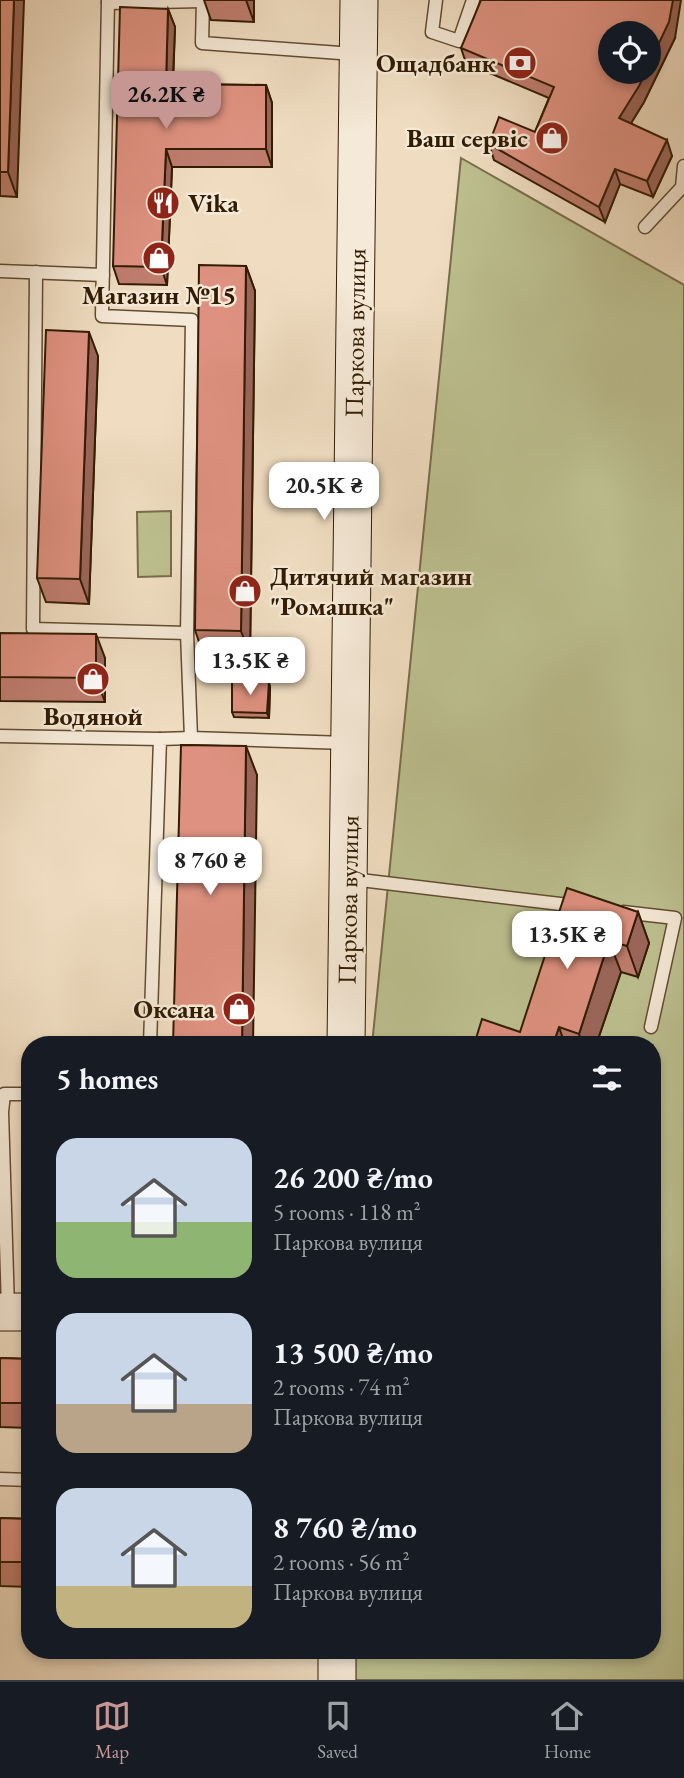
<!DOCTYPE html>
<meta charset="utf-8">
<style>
:root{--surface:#171b24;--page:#20242c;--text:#f1f3f6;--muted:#9ea1a6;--line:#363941;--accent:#c59692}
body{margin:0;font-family:"EB Garamond",serif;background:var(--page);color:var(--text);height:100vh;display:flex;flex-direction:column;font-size:26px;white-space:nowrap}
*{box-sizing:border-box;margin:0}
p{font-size:23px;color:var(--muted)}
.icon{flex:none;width:38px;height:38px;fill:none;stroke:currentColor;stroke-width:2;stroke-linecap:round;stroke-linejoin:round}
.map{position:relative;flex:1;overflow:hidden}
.drawer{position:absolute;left:21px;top:1036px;width:640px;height:623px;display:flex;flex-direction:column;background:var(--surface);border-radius:28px;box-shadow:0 4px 10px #0003}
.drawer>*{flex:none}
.buttons{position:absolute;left:598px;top:21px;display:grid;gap:14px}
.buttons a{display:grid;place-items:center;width:63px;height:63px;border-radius:50%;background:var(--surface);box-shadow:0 4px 10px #0003;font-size:35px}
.price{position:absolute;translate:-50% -60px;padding:0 16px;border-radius:14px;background:#fff;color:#222;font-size:23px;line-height:46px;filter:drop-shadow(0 2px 4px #0008)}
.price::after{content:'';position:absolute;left:50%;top:42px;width:21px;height:16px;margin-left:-10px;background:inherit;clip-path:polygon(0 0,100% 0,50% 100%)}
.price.active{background:var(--accent);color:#111}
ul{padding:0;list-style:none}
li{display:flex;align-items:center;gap:21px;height:175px;padding:0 35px}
li span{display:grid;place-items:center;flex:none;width:196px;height:140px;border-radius:21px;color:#555}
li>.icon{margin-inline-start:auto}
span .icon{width:84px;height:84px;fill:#fffc;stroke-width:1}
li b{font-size:30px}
h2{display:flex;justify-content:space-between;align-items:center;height:84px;padding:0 35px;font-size:30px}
.dock{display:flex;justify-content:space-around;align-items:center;height:98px;border-top:2px solid var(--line);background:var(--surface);font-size:19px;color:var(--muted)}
.dock a{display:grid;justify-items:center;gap:4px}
.dock .active{color:var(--accent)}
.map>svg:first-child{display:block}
</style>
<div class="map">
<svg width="684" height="1680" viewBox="0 0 684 1680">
<rect width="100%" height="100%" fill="#f0ddc1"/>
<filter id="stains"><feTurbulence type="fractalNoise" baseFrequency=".00286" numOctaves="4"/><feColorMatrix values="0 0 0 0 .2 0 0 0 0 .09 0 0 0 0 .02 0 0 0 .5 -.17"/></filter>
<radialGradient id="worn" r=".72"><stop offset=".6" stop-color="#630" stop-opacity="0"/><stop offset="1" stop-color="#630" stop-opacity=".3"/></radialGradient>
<g fill="#bdc090" stroke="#786e4a" stroke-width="2">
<path d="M461,158l223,127v1395h-333v-30h302v-605h-281z"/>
<path d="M171,511v65l-33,1 -1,-65z"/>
</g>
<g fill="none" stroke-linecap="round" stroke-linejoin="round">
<defs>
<g id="lane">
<path d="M108,0l-6,316 90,4 -5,313 4,105 155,5"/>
<path d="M203,0l-1,43 152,11"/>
<path d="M436,0l-4,32 27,9 14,-41"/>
<path d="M108,3l95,-2"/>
<path d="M645,227l37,-40 2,-21"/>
<path d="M0,271l103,4"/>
<path d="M36,272l-3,357 154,4"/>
<path d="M0,736l160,3"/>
<path d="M352,879l225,27"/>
<path d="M623,912l52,6 -24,109"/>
<path d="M150,1045l10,-306 31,-1"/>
<path d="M8,1308l-6,-196 2,-18h26"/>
<path d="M0,1479l30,1"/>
</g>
<g id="secondary">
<path d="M346,1045l13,-1045"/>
<path d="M0,1312h30"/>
<path d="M337,1680v-30"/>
</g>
</defs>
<use href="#lane" stroke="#624c32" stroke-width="15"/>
<use href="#secondary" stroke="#321c03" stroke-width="39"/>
<use href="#lane" stroke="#f5e9d7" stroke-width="12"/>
<use href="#secondary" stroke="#f5e9d7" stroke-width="37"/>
</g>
<g fill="#bf7d6e" stroke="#321c03" stroke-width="2">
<path d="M0,0l17,197 -17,-1z"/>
<path d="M204,0h50v22l-43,-2z"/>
<path d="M168,9l7,18 -2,57 93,1 6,18v64h-100l-5,118 -48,-1 -6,-18z"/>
<path d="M675,38l-31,64 -13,21 41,33 -19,41 -33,-13 -15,38 -111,-62 -5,-16 46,-12 14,-34 -83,-35 -5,-15z"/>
<path d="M246,266l9,25 -5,364 -47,-1 -8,-24z"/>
<path d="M98,356l-9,248 -43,-2 -9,-24z"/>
<path d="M0,633l105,25v44l-105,-1z"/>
<path d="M270,687l-1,31 -35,-1 -2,-5z"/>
<path d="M638,912l11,31 -11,34 -17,-5 -25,73h-122l46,-13z"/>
<path d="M0,1358l30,1v69l-30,-1z"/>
<path d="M0,1518l30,1v68l-30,-1z"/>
</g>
<g fill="#9b665a" stroke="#321c03" stroke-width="2">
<path d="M14,0h10l-7,197 -9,-25z"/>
<path d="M246,0h8v22z"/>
<path d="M673,0h8l-6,38 -31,64 -19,31 -6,-15 27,-46h3v-8z"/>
<path d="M168,9l7,18 -3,75 -6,-18z"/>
<path d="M266,85l6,18v64l-6,-18z"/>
<path d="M667,140l5,16 -19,41 -6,-16z"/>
<path d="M166,149l6,18 -5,118 -6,-18z"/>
<path d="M615,169l5,15 -15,38 -6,-15z"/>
<path d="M246,266l9,25 -5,364 -9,-24z"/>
<path d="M89,332l9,24 -9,248 -9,-25z"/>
<path d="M96,634l9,24v44l-9,-24z"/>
<path d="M269,682l1,5 -1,31 -2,-5z"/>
<path d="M246,746l11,29 -4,270h-11z"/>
<path d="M638,912l11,31 -11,34 -11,-31z"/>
<path d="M609,941l12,31 -25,73h-14l-3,-11z"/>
<path d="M559,1027l6,18h-12z"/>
</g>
<g fill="#de9180" stroke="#321c03" stroke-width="2">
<path d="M0,0h14l-6,172h-8z"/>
<path d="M481,0h192l-4,22 -20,42v-31h-38v39h35l-7,14 -20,32 48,22 -20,41 -32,-12 -16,38 -110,-63 10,-27 36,15 19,-45 -93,-39z"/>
<path d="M120,7l48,2 -2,75 100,1v64h-100l-5,118 -48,-1z"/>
<path d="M199,265l47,1 -5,365 -46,-1z"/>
<path d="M46,330l43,2 -9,247 -43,-1z"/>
<path d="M0,633l96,1v44l-96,-1z"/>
<path d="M232,681l37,1 -2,31 -35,-1z"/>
<path d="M181,745l65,1 -4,299h-69z"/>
<path d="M567,888l71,24 -11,34 -18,-5 -30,93 -20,-7 -6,18h-79l8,-26 38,13z"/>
<path d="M0,1358l30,1v44h-30z"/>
<path d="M0,1518l30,1v43h-30z"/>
</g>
<defs>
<symbol id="bank-disc" viewBox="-11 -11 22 22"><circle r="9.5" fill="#8f2418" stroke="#f5e9d7"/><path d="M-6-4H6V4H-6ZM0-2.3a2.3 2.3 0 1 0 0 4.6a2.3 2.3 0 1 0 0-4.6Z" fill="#fff"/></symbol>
<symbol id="shop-disc" viewBox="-11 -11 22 22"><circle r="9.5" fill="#8f2418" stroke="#f5e9d7"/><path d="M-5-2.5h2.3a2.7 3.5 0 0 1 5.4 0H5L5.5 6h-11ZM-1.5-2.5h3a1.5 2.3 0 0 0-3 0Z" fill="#fff"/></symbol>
<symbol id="restaurant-disc" viewBox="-11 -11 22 22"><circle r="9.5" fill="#8f2418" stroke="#f5e9d7"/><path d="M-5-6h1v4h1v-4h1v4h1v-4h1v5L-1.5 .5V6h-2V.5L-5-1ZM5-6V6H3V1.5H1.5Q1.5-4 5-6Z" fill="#fff"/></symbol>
</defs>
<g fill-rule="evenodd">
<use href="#bank-disc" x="501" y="44" width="38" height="38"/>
<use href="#shop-disc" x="533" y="119" width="38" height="38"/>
<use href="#restaurant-disc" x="144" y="184" width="38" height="38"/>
<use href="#shop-disc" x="140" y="239" width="38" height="38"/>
<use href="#shop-disc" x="226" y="572" width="38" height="38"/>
<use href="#shop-disc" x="74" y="660" width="38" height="38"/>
<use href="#shop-disc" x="220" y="990" width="38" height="38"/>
</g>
<g text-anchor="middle" stroke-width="5" stroke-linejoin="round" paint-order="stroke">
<g font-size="26" font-weight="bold" fill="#321c03" stroke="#f5e9d7" text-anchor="end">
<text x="496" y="72">Ощадбанк</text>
<text x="528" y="147">Ваш сервіс</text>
<text x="188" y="212" text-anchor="start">Vika</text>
<text x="159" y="304" text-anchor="middle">Магазин №15</text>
<text x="270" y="585" text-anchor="start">Дитячий магазин<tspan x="270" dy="30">"Ромашка"</tspan></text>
<text x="93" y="725" text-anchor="middle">Водяной</text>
<text x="215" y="1018">Оксана</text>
</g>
<g font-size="26" fill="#321c03" stroke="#f5e9d7">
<text transform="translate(355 333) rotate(-89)" y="9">Паркова вулиця</text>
<text transform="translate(348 900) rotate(-89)" y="9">Паркова вулиця</text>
</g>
</g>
<rect width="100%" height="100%" filter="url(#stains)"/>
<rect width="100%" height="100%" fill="url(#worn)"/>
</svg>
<div class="buttons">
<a><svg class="icon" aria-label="locate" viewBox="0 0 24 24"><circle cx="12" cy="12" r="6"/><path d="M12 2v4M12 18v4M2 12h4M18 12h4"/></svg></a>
</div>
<b class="price active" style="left:166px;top:131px">26.2K ₴</b>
<b class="price" style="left:324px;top:522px">20.5K ₴</b>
<b class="price" style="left:250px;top:697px">13.5K ₴</b>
<b class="price" style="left:210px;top:897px">8 760 ₴</b>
<b class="price" style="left:567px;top:971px">13.5K ₴</b>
<section class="drawer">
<h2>5 homes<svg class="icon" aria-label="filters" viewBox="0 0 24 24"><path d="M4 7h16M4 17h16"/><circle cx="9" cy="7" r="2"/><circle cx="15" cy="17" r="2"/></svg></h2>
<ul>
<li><span style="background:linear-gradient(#c9d6e8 60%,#8fb573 0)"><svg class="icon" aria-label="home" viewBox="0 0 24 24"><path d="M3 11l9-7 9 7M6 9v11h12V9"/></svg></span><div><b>26 200 ₴/mo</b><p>5 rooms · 118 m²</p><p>Паркова вулиця</p></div></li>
<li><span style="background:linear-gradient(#c9d6e8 65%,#b9a48a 0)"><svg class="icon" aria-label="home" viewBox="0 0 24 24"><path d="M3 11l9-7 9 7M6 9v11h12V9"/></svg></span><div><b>13 500 ₴/mo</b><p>2 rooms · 74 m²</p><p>Паркова вулиця</p></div></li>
<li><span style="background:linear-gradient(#c9d6e8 70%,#c2b280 0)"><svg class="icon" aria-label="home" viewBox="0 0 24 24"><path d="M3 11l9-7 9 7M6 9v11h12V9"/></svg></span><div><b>8 760 ₴/mo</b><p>2 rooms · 56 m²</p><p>Паркова вулиця</p></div></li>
</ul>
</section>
</div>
<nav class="dock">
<a class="active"><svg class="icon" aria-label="map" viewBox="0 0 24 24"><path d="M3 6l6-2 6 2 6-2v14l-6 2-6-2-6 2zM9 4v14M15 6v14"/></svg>Map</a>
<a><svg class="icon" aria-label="saved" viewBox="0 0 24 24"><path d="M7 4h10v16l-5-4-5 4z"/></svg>Saved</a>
<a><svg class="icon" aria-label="home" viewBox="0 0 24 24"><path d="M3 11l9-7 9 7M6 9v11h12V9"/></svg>Home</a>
</nav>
